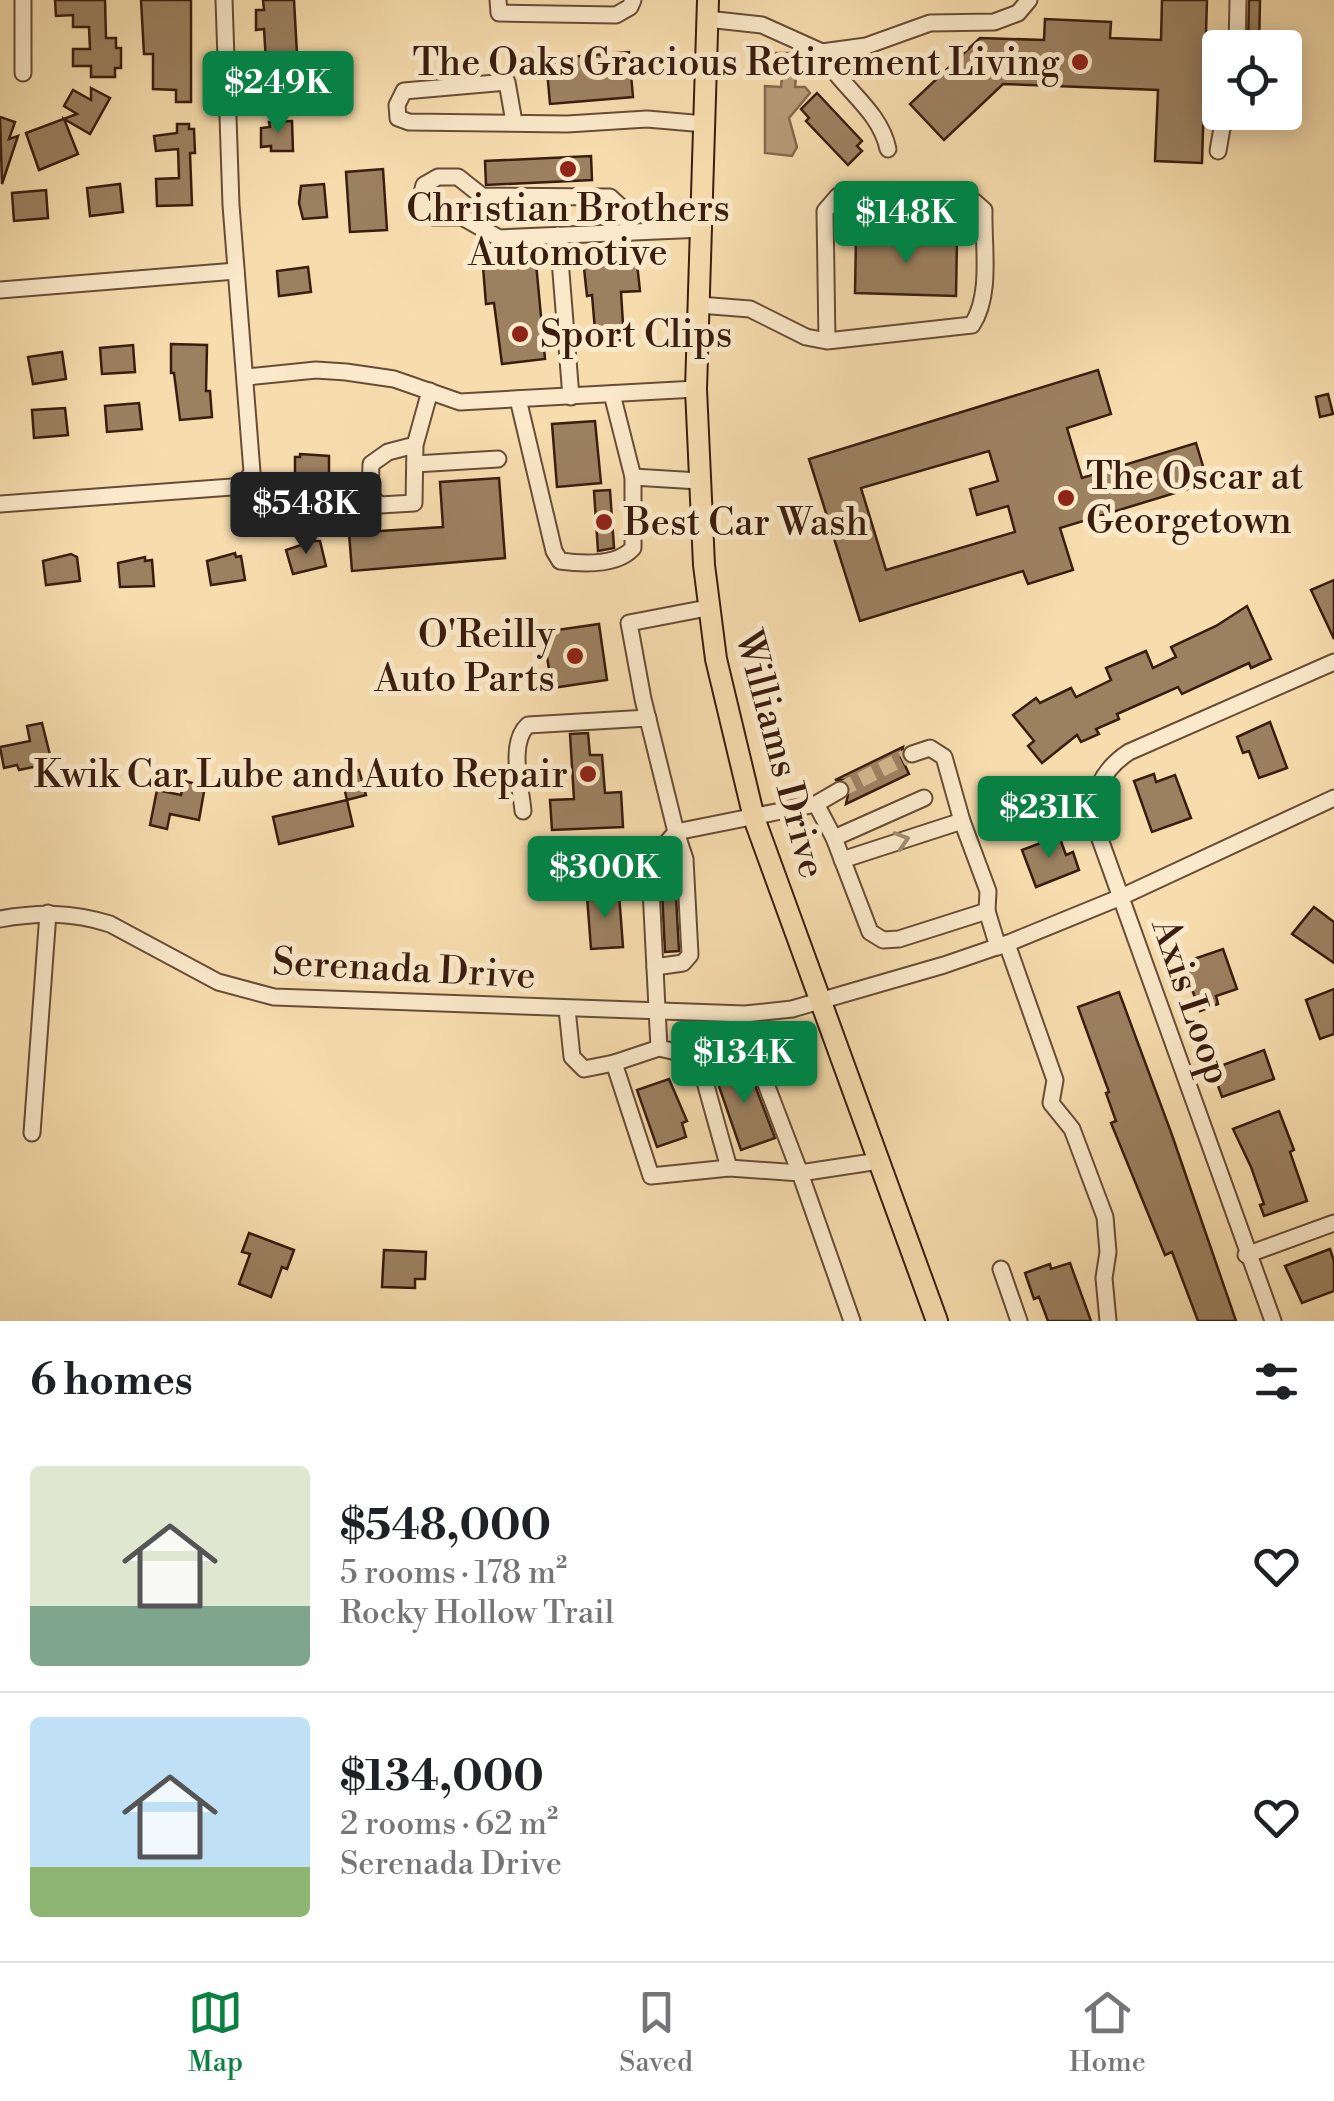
<!DOCTYPE html>
<meta charset="utf-8">
<style>
:root{--surface:#fff;--page:#f6f6f6;--text:#202124;--muted:#757577;--line:#e0e0e0;--accent:#0b8043}
body{margin:0;font-family:"Libre Bodoni",serif;background:var(--page);color:var(--text);height:100vh;display:flex;flex-direction:column;font-size:38px;white-space:nowrap}
*{box-sizing:border-box;margin:0}
p{font-size:32px;color:var(--muted)}
.icon{flex:none;width:55px;height:55px;fill:none;stroke:currentColor;stroke-width:2;stroke-linecap:round;stroke-linejoin:round}
.map{position:relative;height:1321px;overflow:hidden}
.side{display:flex;flex-direction:column;background:var(--surface);flex:1}
.side>*{flex:none}
.fabs{position:absolute;left:1202px;top:30px;display:grid;gap:20px}
.fabs a{display:grid;place-items:center;width:100px;height:100px;border-radius:10px;background:var(--surface);box-shadow:0 5px 25px #0003;font-size:50px}
.price{position:absolute;translate:-50% -85px;padding:0 22px;border-radius:10px;background:var(--accent);color:#fff;font-size:32px;line-height:65px;filter:drop-shadow(0 2px 5px #0008)}
.price::after{content:'';position:absolute;left:50%;top:60px;width:30px;height:22px;margin-left:-15px;background:inherit;clip-path:polygon(0 0,100% 0,50% 100%)}
.price.current{background:#222;color:#fff}
ul{padding:0;list-style:none}
li{display:flex;align-items:center;gap:30px;height:250px;padding:0 30px}
li+li{border-top:2px solid var(--line)}
li span{display:grid;place-items:center;flex:none;width:280px;height:200px;border-radius:10px;color:#555}
li>.icon{margin-inline-start:auto}
span .icon{width:120px;height:120px;fill:#fffc;stroke-width:1}
li b{font-size:42px}
h2{display:flex;justify-content:space-between;align-items:center;height:120px;padding:0 30px;font-size:42px}
.dock{display:flex;justify-content:space-around;align-items:center;height:140px;border-top:2px solid var(--line);background:var(--surface);font-size:28px;color:var(--muted)}
.dock a{display:grid;justify-items:center;gap:5px}
.dock .current{color:var(--accent)}
.map>svg:first-child{display:block}
</style>
<div class="map">
<svg width="1334" height="1321" viewBox="0 0 1334 1321">
<rect width="100%" height="100%" fill="#f7ddae"/>
<filter id="stains"><feTurbulence type="fractalNoise" baseFrequency=".002" numOctaves="4"/><feColorMatrix values="0 0 0 0 .2 0 0 0 0 .09 0 0 0 0 .02 0 0 0 .5 -.17"/></filter>
<radialGradient id="worn" r=".72"><stop offset=".6" stop-color="#630" stop-opacity="0"/><stop offset="1" stop-color="#630" stop-opacity=".3"/></radialGradient>
<path fill="#b69c78" stroke="#84694e" stroke-width="2.5" d="M767,53h29l2,4 -3,30h10l5,6 -21,25 8,29 -5,9 -27,-3v-67l16,1 1,-10 -18,-3z"/>
<g fill="#9c8161" stroke="#391d0e" stroke-width="2.5" fill-rule="evenodd">
<path d="M55,0h50l1,38h10v10h5v20h-6v9h-24v-11h-18v-17h17l-1,-22h-16v-12l-17,1z"/>
<path d="M141,0h50v102h-15v-12l-23,-1v-35h-9z"/>
<path d="M263,0h31l3,54h5l1,43 -46,1v-20h10l-3,-49 -8,1v-20h8z"/>
<path d="M1162,0h45l-5,163 -47,-2 3,-71 -155,-6 -59,56 -34,-36 70,-66 64,2 1,-21 66,3 -1,16 51,2z"/>
<path d="M1249,0h11l-1,48h-11z"/>
<path d="M629,52l4,45 -83,7 -4,-45z"/>
<path d="M91,88l19,10 -20,36 -26,-15 14,35 -39,16 -13,-37 51,-19 -13,-8 9,-16 18,10z"/>
<path d="M817,93l45,48 -5,5 5,5 -14,14 -42,-44 3,-3 -8,-9z"/>
<path d="M0,117l15,5 -6,17 9,-3 -16,48z"/>
<path d="M292,121l1,30h-22v-5l-10,1v-19l9,-1 -1,-5z"/>
<path d="M177,124h12v5h5l1,24h-5l2,52 -35,1 -1,-27 23,-1 -1,-29 -22,2 -2,-15 23,-3z"/>
<path d="M591,156l1,24 -106,5 -1,-24z"/>
<path d="M383,169l4,61 -37,2 -4,-60z"/>
<path d="M120,184l3,28 -33,4 -3,-28z"/>
<path d="M324,184l3,33 -24,2 -4,-16 2,-17z"/>
<path d="M46,190l2,28 -34,3 -2,-28z"/>
<path d="M856,237l101,2 -1,57 -101,-3z"/>
<path d="M636,254l4,37 -19,1 3,48 -28,2 -4,-47 -5,1 -4,-37z"/>
<path d="M536,263l9,96 -43,5 -8,-61 -8,1 -3,-37z"/>
<path d="M308,267l3,25 -32,4 -2,-25z"/>
<path d="M171,344l36,1 -1,46h4l2,26 -32,3 -6,-47h-3z"/>
<path d="M133,345l2,27 -33,2 -2,-26z"/>
<path d="M62,352l4,27 -33,5 -5,-27z"/>
<path d="M1098,370l13,44 -44,14 15,50 114,-35 12,40 -148,45 13,42 -45,14 -5,-13 -163,50 -51,-162zM989,451l9,30 -28,8 7,26 31,-9 7,26 -129,38 -25,-82z"/>
<path d="M1328,394l5,20 -13,3 -4,-20z"/>
<path d="M139,403l3,26 -35,3 -2,-26z"/>
<path d="M65,408l3,27 -34,3 -2,-28z"/>
<path d="M595,421l6,62 -44,4 -5,-63z"/>
<path d="M300,454l29,2v24h-34v-23h5z"/>
<path d="M499,478l6,80 -153,13 -3,-38 94,-6 -3,-45z"/>
<path d="M610,490l4,58 -16,3 -4,-60z"/>
<path d="M313,541h7l6,25 -33,8 -7,-24z"/>
<path d="M235,553l1,4 5,-1 4,24 -34,5 -4,-24z"/>
<path d="M71,554l6,3 3,24 -34,4 -3,-24z"/>
<path d="M145,557v4l7,-1 2,26 -34,1 -2,-24z"/>
<path d="M1334,580v59l-23,-49z"/>
<path d="M1247,606l24,53 -20,9 -2,-5 -67,31 -4,-7 -61,27 2,5 -23,10 3,5 -18,8 -4,-7 -35,28 -14,-17 6,-5 -21,-26 23,-17 4,5 31,-15 5,9 35,-17 -5,-12 40,-17 7,17 23,-11 -5,-10 45,-21z"/>
<path d="M599,624l8,56 -55,8 -9,-56z"/>
<path d="M1270,722l17,46 -28,10 -10,-27 -6,2 -6,-16z"/>
<path d="M42,723l10,40 -33,7 -2,-5 -13,3 -4,-21 30,-6 -3,-15z"/>
<path d="M588,733l2,22h12l3,38 16,-1 2,35 -71,3 -2,-30 24,-1 -4,-65z"/>
<path d="M903,747l-2,10 8,17 -63,30 4,-19 -5,-5h-10z"/>
<path d="M359,770l7,25 -19,5 -6,-25z"/>
<path d="M1154,774l2,8 19,-7 16,43 -39,14 -18,-51z"/>
<path d="M184,781l21,5 -6,34 -29,-6 -3,15 -17,-4 7,-35 24,5z"/>
<path d="M347,800l6,26 -74,18 -6,-27z"/>
<path d="M1059,836l7,19 7,-3 6,18 -43,17 -14,-37z"/>
<path d="M674,860l5,91 -14,1 -4,-82 5,-9z"/>
<path d="M619,894l4,53 -32,2 -4,-53z"/>
<path d="M1314,907l20,15v41l-42,-29z"/>
<path d="M1223,949l14,40 -21,7 2,8 -18,7 -11,-30 -6,2 -7,-18z"/>
<path d="M1334,989v45l-14,5 -14,-39z"/>
<path d="M1119,992l53,143 64,186h-38l-26,-69 -7,3 -54,-132 5,-2 -10,-28 3,-1 -31,-85z"/>
<path d="M1264,1050l10,29 -52,18 -10,-28z"/>
<path d="M746,1062l29,76 -34,12 -27,-78z"/>
<path d="M669,1079l18,42 -5,2 4,14 -29,10 -20,-57z"/>
<path d="M1279,1111l15,39 -4,2 17,49 -43,15 -4,-11 4,-1 -13,-37 -18,-38z"/>
<path d="M249,1233l45,17 -7,19 -5,-2 -11,30 -32,-13 11,-30 -8,-2z"/>
<path d="M1330,1249l4,12v30l-32,12 -17,-37z"/>
<path d="M384,1250l42,2 -1,27h-10v9l-33,-1z"/>
<path d="M1070,1263l21,58h-43l-9,-24 -5,2 -9,-26 25,-9 1,5z"/>
</g>
<g fill="none" stroke-linecap="round" stroke-linejoin="round">
<path stroke="#d1b78e" stroke-width="15" stroke-dasharray="15 8" stroke-linecap="butt" d="M840,790l72,-36"/>
<defs>
<g id="minor">
<path d="M498,0l1,13 117,2 14,-8 3,-7"/>
<path d="M707,19l55,6 60,27 44,-6 64,-23 64,-1 24,-9 11,-13"/>
<path d="M1237,48l1,-48"/>
<path d="M822,52c19,37 57,56 66,97"/>
<path d="M23,73v-73"/>
<path d="M514,122l-7,-40 -103,9 -7,14 1,13 11,4 158,2 80,-5 58,5"/>
<path d="M1218,151l4,-23 10,-16"/>
<path d="M629,231l-6,-22 -13,-12 -128,-1 -24,-19h-20l-14,8 -4,15 7,12 6,5h29l37,21 204,-9"/>
<path d="M558,235l13,162"/>
<path d="M0,290l236,-19"/>
<path d="M699,305l51,4 56,28 21,4 145,-16c20,-30 11,-79 12,-115l-9,-8 -17,-4 -120,-2 -13,15 2,130"/>
<path d="M247,377l69,-7 30,2 48,7 66,23 236,-13"/>
<path d="M612,394l21,83"/>
<path d="M518,399l36,152 6,10c22,3 57,5 73,-13v-71l66,4"/>
<path d="M415,445l-1,58 -34,2 -10,-9 1,-32 17,-12 27,-7 15,-54"/>
<path d="M415,464l83,-5"/>
<path d="M0,504l232,-17 14,-5 6,-10 -21,-267 -7,-205"/>
<path d="M912,754l18,-6 14,9 18,64 26,70 -1,20 11,36"/>
<path d="M816,804l24,-14"/>
<path d="M523,811c-2,-24 -15,-68 5,-86l120,-7"/>
<path d="M834,838l90,-40"/>
<path d="M842,860l120,-39"/>
<path d="M0,919c39,-7 72,-7 110,5l108,58 56,15 471,17 47,-5 152,-44 67,-23 110,-45 213,-99"/>
<path d="M1007,944l48,136 -4,23 21,26 33,88 3,35 -4,26 4,43"/>
<path d="M655,967l28,-4 7,-8 -5,-96 -9,-27 -33,-133 -14,-76 78,-15"/>
<path d="M567,1009l5,48 12,12 30,-6 37,113 78,-8"/>
<path d="M698,1057l55,-7 47,123 79,-12"/>
<path d="M614,1063l45,-15"/>
<path d="M32,1133l16,-220"/>
<path d="M1246,1255l88,-32"/>
<path d="M1001,1269l18,52"/>
<path d="M852,1321l-52,-148 -71,-5 -31,-111 -39,-9 -9,-179 3,-10 23,-27 140,-28 18,34 36,94 13,8 16,-1 88,-28"/>
<path d="M1273,1321l-177,-493c-8,-32 7,-59 33,-76l205,-90"/>
</g>
<path id="major" d="M708,0l-12,389 8,176 12,94 38,159 183,503"/>
</defs>
<use href="#minor" stroke="#684d36" stroke-width="19"/>
<use href="#major" stroke="#391d0e" stroke-width="24"/>
<use href="#minor" stroke="#fae9ca" stroke-width="15"/>
<use href="#major" stroke="#f7ddae" stroke-width="20"/>
</g>
<defs><path id="oneway-chevron" d="M-2-3.5L2.5 0L-2 3.5" fill="none" stroke-width="1.6" stroke-linecap="round" stroke-linejoin="round" transform="scale(2.5)"/></defs>
<use stroke="#a38d75" href="#oneway-chevron" transform="translate(902 840) rotate(-18)"/>
<g fill="#8f2418" stroke="#fae9ca" stroke-width="4">
<circle cx="1080" cy="62" r="10"/>
<circle cx="568" cy="169" r="10"/>
<circle cx="520" cy="334" r="10"/>
<circle cx="1066" cy="498" r="10"/>
<circle cx="604" cy="522" r="10"/>
<circle cx="575" cy="656" r="10"/>
<circle cx="588" cy="774" r="10"/>
</g>
<g text-anchor="middle" stroke-width="10" stroke-linejoin="round" paint-order="stroke">
<g font-size="38" fill="#391d0e" stroke="#fae9ca" text-anchor="end">
<text x="1060" y="75">The Oaks Gracious Retirement Living</text>
<text x="568" y="221" text-anchor="middle">Christian Brothers<tspan x="568" dy="44">Automotive</tspan></text>
<text x="540" y="347" text-anchor="start">Sport Clips</text>
<text x="1086" y="489" text-anchor="start">The Oscar at<tspan x="1086" dy="44">Georgetown</tspan></text>
<text x="624" y="535" text-anchor="start">Best Car Wash</text>
<text x="555" y="647">O'Reilly<tspan x="555" dy="44">Auto Parts</tspan></text>
<text x="568" y="787">Kwik Car Lube and Auto Repair</text>
</g>
<g font-size="38" fill="#391d0e" stroke="#fae9ca">
<text transform="translate(781 754) rotate(75)" y="13">Williams Drive</text>
<text transform="translate(404 968) rotate(3)" y="13">Serenada Drive</text>
<text transform="translate(1192 1001) rotate(71)" y="13">Axis Loop</text>
</g>
</g>
<rect width="100%" height="100%" filter="url(#stains)"/>
<rect width="100%" height="100%" fill="url(#worn)"/>
</svg>
<div class="fabs">
<a><svg class="icon" aria-label="locate" viewBox="0 0 24 24"><circle cx="12" cy="12" r="6"/><path d="M12 2v4M12 18v4M2 12h4M18 12h4"/></svg></a>
</div>
<b class="price" style="left:278px;top:136px">$249K</b>
<b class="price" style="left:906px;top:266px">$148K</b>
<b class="price current" style="left:306px;top:557px">$548K</b>
<b class="price" style="left:1049px;top:861px">$231K</b>
<b class="price" style="left:605px;top:921px">$300K</b>
<b class="price" style="left:744px;top:1106px">$134K</b>
</div>
<section class="side">
<h2>6 homes<svg class="icon" aria-label="filters" viewBox="0 0 24 24"><path d="M4 7h16M4 17h16"/><circle cx="9" cy="7" r="2"/><circle cx="15" cy="17" r="2"/></svg></h2>
<ul>
<li><span style="background:linear-gradient(#dfe7d0 70%,#7fa58c 0)"><svg class="icon" aria-label="home" viewBox="0 0 24 24"><path d="M3 11l9-7 9 7M6 9v11h12V9"/></svg></span><div><b>$548,000</b><p>5 rooms · 178 m²</p><p>Rocky Hollow Trail</p></div><svg class="icon" aria-label="heart" viewBox="0 0 24 24"><path d="M12 20l-8-8c-3-5 5-10 8-4 3-6 11-1 8 4z"/></svg></li>
<li><span style="background:linear-gradient(#bfe0f5 75%,#8fb573 0)"><svg class="icon" aria-label="home" viewBox="0 0 24 24"><path d="M3 11l9-7 9 7M6 9v11h12V9"/></svg></span><div><b>$134,000</b><p>2 rooms · 62 m²</p><p>Serenada Drive</p></div><svg class="icon" aria-label="heart" viewBox="0 0 24 24"><path d="M12 20l-8-8c-3-5 5-10 8-4 3-6 11-1 8 4z"/></svg></li>
</ul>
</section>
<nav class="dock">
<a class="current"><svg class="icon" aria-label="map" viewBox="0 0 24 24"><path d="M3 6l6-2 6 2 6-2v14l-6 2-6-2-6 2zM9 4v14M15 6v14"/></svg>Map</a>
<a><svg class="icon" aria-label="saved" viewBox="0 0 24 24"><path d="M7 4h10v16l-5-4-5 4z"/></svg>Saved</a>
<a><svg class="icon" aria-label="home" viewBox="0 0 24 24"><path d="M3 11l9-7 9 7M6 9v11h12V9"/></svg>Home</a>
</nav>
